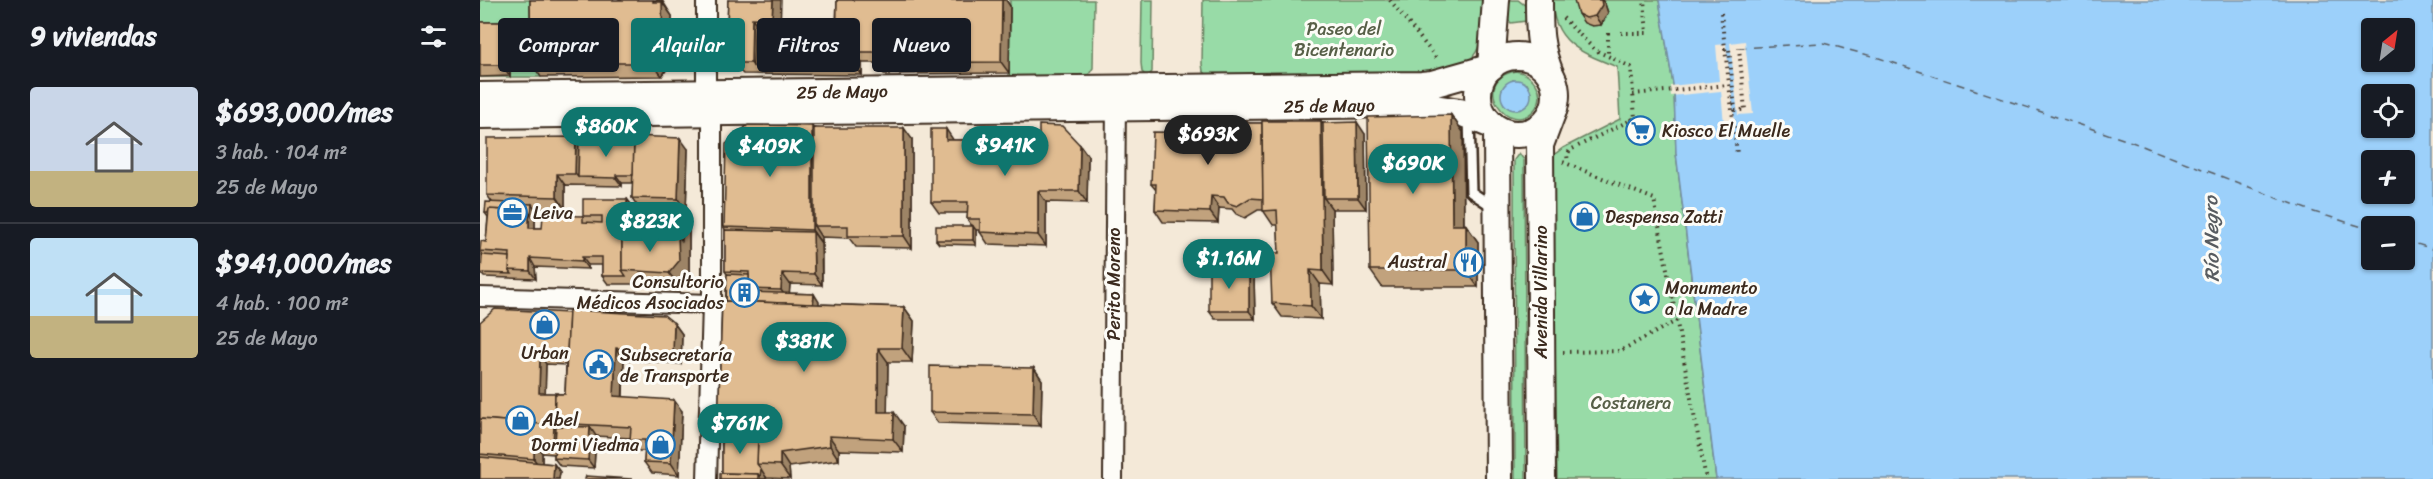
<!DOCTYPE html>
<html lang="es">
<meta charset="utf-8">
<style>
:root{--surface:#171b24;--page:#20242c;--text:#f1f3f6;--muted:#9ea1a6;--line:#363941;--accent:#0f766e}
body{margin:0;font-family:Sriracha,sans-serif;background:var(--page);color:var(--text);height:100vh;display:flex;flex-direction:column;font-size:22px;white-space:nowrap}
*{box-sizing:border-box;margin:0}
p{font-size:20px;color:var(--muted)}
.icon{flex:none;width:33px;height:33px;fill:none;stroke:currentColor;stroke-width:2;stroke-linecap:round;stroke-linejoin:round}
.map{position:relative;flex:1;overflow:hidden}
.panel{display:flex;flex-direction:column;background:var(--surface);width:480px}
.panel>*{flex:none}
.banner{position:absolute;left:18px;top:18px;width:570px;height:54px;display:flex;gap:12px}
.needle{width:39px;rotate:30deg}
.controls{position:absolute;left:1881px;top:18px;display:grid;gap:12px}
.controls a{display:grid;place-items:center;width:54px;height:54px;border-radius:6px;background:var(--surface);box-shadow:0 2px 4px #0004;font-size:30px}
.price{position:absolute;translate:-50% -51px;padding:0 14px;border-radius:21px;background:var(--accent);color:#fff;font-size:20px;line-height:39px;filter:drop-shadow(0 2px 3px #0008)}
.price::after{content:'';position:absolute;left:50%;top:36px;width:18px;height:14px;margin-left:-9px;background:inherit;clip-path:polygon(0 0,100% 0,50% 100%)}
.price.current{background:#222;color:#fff}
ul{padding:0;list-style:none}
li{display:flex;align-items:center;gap:18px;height:150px;padding:0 30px}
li+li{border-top:2px solid var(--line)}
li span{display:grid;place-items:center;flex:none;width:168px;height:120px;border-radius:6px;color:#555}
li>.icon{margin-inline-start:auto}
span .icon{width:72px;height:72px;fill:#fffc;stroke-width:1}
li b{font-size:26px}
h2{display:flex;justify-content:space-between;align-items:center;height:72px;padding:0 30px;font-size:26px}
.tag{padding:0 21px;border-radius:6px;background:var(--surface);box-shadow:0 2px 4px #0004;font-size:21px;line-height:54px}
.tag.current{background:var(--accent);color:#fff}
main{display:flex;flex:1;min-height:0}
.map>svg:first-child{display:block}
</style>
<main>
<section class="panel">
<h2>9 viviendas<svg class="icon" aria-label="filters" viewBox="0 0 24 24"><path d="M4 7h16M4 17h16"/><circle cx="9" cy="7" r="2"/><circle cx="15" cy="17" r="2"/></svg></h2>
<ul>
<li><span style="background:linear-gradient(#c9d6e8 70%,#c2b280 0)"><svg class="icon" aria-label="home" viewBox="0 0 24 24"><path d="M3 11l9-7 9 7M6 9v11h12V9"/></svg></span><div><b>$693,000/mes</b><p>3 hab. · 104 m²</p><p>25 de Mayo</p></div></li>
<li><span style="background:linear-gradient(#bfe0f5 65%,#c2b280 0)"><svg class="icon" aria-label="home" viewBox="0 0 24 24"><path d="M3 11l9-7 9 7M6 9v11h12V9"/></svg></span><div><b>$941,000/mes</b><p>4 hab. · 100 m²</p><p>25 de Mayo</p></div></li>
</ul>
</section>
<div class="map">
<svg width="1953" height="479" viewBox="0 0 1953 479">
<rect width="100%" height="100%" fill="#f4e9d8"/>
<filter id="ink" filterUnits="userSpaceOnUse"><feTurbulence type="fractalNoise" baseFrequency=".0167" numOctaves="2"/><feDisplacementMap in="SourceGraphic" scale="12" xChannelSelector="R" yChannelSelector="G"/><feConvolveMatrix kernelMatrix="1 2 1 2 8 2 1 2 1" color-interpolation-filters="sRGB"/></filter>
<g filter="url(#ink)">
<g fill="#98dba7" stroke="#6a8262" stroke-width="1.5" fill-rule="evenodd">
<path d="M0,0h60l1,77h-61z"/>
<path d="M530,0h84l-1,68 -7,11h-77z"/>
<path d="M662,0h11l-1,72 -5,4 -5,-4 -1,-9z"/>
<path d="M723,0h283c-4,48 -4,65 -55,77h-221l-7,-6 -1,-7z"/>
<path d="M1024,0h14l13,10 -5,11 -15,2 -5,-6z"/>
<path d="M1072,0h107l15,90 2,63 40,326h-159l-5,-315 3,-10 8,-6 57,-29 -3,-52c-35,-14 -64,-24 -65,-67z"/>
<path d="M1035,71c17,2 33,21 20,38 -25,31 -67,-28 -20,-38zM1033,80l14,4 4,8 -14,18 -13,-6c-5,-11 -2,-19 9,-24z"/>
<path d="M1039,153l5,7 2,319h-11l-1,-319z"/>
</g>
<g fill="#9cd0fa" stroke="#758ea2" stroke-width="1.5" fill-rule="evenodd">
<path d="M1179,0h774v479h-717l-40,-326 -2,-63zM1892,28h32v34h-32zM1892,94h32v34h-32zM1892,160h32v34h-32zM1892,226h32v34h-32z"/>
<circle cx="1036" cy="95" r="15"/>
</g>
<g fill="#f4e9d8">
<path d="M1265,41l8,73 -15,1 -8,-72z"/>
<path d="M1246,44l9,79 -11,1 -3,-33 -50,5 -1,-10 49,-5 -3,-36z"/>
</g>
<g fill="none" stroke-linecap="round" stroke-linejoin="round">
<g stroke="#585c60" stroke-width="1.5" stroke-dasharray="8 6" stroke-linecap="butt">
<path d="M1259,48l84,-5 56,15 253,84 182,70 58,18"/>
<path d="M1924,240l29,9"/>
</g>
<defs>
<path id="service" d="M989,117l2,75 24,16"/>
<g id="minor">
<path d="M226,0v93l6,19v192l-5,175"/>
<path d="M0,297l232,7"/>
<path d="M633,479l3,-382"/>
</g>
<g id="secondary">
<path d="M1059,0c0,31 0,47 12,76"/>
<circle cx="1037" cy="95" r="39"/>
<path d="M1011,67l5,-67"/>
<path d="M0,96l942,-11 10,-1 57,-16"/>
<path d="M0,115l929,-11 51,8 32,13"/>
<path d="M1017,129l2,350"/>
<path d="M1062,479l-2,-334 14,-37"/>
</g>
</defs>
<use href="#service" stroke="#3b2a1e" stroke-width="14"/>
<use href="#minor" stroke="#3b2a1e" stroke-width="22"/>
<use href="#secondary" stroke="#3b2a1e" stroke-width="30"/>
<g stroke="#3b2a1e" stroke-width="4" stroke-dasharray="1.5 4.5" stroke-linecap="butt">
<path d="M910,0l47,59"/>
<path d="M1241,13l16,141"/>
<path d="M1083,18l32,32 36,17 4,51 -65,32 -3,5 1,7"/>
<path d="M1128,33v23"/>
<path d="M1141,33h26l-3,-33"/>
<path d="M1244,49h5l6,61h10l-6,-62"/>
<path d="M1153,94l95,-9"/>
<path d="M1083,162l91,37 52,280"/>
<path d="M1083,352l57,-1 58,-31"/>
</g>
<use href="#service" stroke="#fdfcf7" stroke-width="9"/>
<use href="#minor" stroke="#fdfcf7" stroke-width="18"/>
<use href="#secondary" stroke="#fdfcf7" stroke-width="26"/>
</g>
<g fill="#c1a27d" stroke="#3b2a1e" stroke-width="1.5" fill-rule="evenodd">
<path d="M50,0h132l10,16v46l-10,14 -121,1 -10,-14z"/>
<path d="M248,0l53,21 55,2 1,-23h169l4,6 -1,67 -125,1 -7,-11h-15v12l-119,-1 -9,-9 -8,-11z"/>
<path d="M1095,0h27l3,4 3,9 -7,12 -9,1 -8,-3 -6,-9z"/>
<path d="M0,22h21l8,11 1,43 -30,1z"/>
<path d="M971,115l12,17 1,93h2l12,17v45h-96l-12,-17z"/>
<path d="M841,121l2,2 42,11 1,75h-34l1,76 -13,-1 1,35 -39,-2 -10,-14 7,-50 -1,-28h-5l-10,-15h-5l-13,8 -9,-4 -4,-5 -13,-1 -1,15 -55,-1 -8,-12 1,-20 -5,-6 61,-51 37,-10h13z"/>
<path d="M1168,123l2,15h-17l-3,-4z"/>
<path d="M334,128l98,11v109l-56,-1 -7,-9 -27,-1v48l-32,-1 -1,9 25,1 5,10 85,3 10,14 -2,41h-24l-1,50 17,14 -1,26 -64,-2v10l-50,7 1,12 -23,-1 -1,-1v2h-46l2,-6v-37l-4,-6 9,-156 -2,-3v-41l-1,-3z"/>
<path d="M96,137l3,3 109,9 -2,62 -46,-1 -8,-12 1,-15h-11v3l-57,-1v24l-30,-1v20h7l41,-12 44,-17 6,8v9l50,1 6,9v49l-10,11 -47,-2h-24l-6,-8v-11h-14v4l-53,-2 1,12 -52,-2 -3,-4 1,-18 -2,-3 6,-10 2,-25 -3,-4 7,-11 -5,-7z"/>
<path d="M473,140h15l8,13h12l18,-6 74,-2 8,11 -1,47 -41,-1v44l-58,-2 -8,-12v-2h-4v15l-37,-1 -3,-4 36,-14 -5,-7 1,-6h-29l-8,-11z"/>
<path d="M769,269l5,8 1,42h-40l-6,-8z"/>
<path d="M0,322l194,1 8,11 -1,30 -57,-4 -1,37 59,14 -3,64 -27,-2 -8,-11 1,-11h-7l-8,-11v-2l-34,-2 -2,32 -34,-2 -6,-8v-4l-12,-1v10l12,1 6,8 -1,7h-79zM66,364l20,1 -1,29 -20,-1z"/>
<path d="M554,368l8,12 -1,46 -103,-3 -8,-11z"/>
</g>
<g fill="#9d8466" stroke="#3b2a1e" stroke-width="1.5">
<path d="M173,0l9,1v15l-9,-14z"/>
<path d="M293,0h8l-1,30 -8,-11z"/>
<path d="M522,0h4l4,6 -1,67 -8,-11z"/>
<path d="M1121,0h1l3,4 3,9 -7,12 -6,-9z"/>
<path d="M182,2l10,14v46l-10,14 -10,-13z"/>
<path d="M272,18l8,11 -7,37 -2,-3z"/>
<path d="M21,22l8,11 1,43 -8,-11z"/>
<path d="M374,52l8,11v12l-8,-11z"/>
<path d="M971,115l12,17 1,110 -12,-17z"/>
<path d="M1165,119l3,4 2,15 -3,-4z"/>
<path d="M841,121l10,13 -7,64 8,11 1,76 -10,-14z"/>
<path d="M877,122l8,12 1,75 -8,-11z"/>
<path d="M332,126l10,14 -8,86 7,11v6l-9,-13z"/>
<path d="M424,128l8,11v109l-8,-12z"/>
<path d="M466,129l8,12 -8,-1z"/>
<path d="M96,137l8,11 -6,29 -3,-3z"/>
<path d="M200,138l8,11 -2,62 -8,-12z"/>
<path d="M488,140l8,12v12l-8,-11z"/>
<path d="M600,145l8,11 -1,47 -8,-12z"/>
<path d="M77,174l8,11v24l-8,-12z"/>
<path d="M136,175l6,8v3l-6,-8z"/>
<path d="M558,191l8,11v44l-8,-11z"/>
<path d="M731,196l8,12 -1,15 -8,-11z"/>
<path d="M147,199l6,8v17l-6,-8z"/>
<path d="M52,204l3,4v29l-6,-9v-17z"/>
<path d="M203,217l6,9v49l-10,11 -10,-13z"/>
<path d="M986,225l12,17v45l-12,-17z"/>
<path d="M493,226l3,4v15l-3,-5z"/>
<path d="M333,232l8,11 1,42 -8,-11z"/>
<path d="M102,257l6,8v4l-6,-8z"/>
<path d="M50,258l5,9 1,12 -6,-8z"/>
<path d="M769,269l5,8 1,42 -6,-8z"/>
<path d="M830,270l10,14 1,35 -10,-13z"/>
<path d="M302,273l8,11 -1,17 -8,-11z"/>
<path d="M334,294l5,8v16l-6,-9z"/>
<path d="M424,307l10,14 -2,41 -10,-14z"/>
<path d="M194,323l8,11 -1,30 -8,-11z"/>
<path d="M136,348l8,12 -2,48 -8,-12z"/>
<path d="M398,348l10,14 -1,63 -9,-13z"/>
<path d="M60,355l6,9 -1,37 -6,-8z"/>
<path d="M554,368l8,12 -1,46 -8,-12z"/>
<path d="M194,400l8,11 -3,64 -8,-12z"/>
<path d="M414,412l10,14 -1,26 -10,-13z"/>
<path d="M74,425l8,11 -1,18 -8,-11z"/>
<path d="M110,427l6,9 -2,32 -6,-8z"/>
<path d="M349,436l10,14v10l-9,-14z"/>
<path d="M54,441l8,12v18l-8,-12z"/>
<path d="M300,453l9,14 1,12 -10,-14z"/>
<path d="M74,464l6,8 -1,7h-6z"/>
<path d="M281,469l5,8v2h-8v-5z"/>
</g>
<g fill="#e0bc91" stroke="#3b2a1e" stroke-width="1.5" fill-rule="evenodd">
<path d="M50,0h123v2h9l1,46 -11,15h-121z"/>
<path d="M248,0h45l-1,19 -20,-1 -1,45h-16l-9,-9z"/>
<path d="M357,0h165l-1,62 -125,1v-11h-22v12l-18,-1z"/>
<path d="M1095,0h26l1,5 -7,11 -9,2 -8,-4 -4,-13z"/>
<path d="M275,21l81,2v40l3,4 -86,-1z"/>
<path d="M0,22h21l1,43h-22z"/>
<path d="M971,115l1,110h14v45h-96l-2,-153z"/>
<path d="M759,118l10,5h13l1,76 -13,-1 -13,8 -9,-3 -4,-6 -13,-1 -1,16 -55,-2 1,-26h-5l2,-52 59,1 1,-11 17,-1z"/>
<path d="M1150,119h15l2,15h-17z"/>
<path d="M782,121h59l2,150 -13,-1 1,36 -39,-3 -2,-50h9l-2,-43 -14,1z"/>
<path d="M877,122l1,76h-34l-1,-75z"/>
<path d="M268,125l64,1v104l-88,-3 2,-83z"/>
<path d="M559,125l23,1 18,19 -1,46h-41v44l-58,-3v-13h-13l1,-17h-37v-73h15v11h22v13h20v-6h18v-7h33z"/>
<path d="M334,128h90v108h-56v-10h-34z"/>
<path d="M154,136l46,2 -2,61 -46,-1z"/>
<path d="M96,137l-1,37h-18v23l-70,-2v-57z"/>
<path d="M154,139l-1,36h-17v3l-38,-1 1,-37z"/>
<path d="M103,199h44v17l56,1 -1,24 -4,-5 -56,-1v35l4,6h-24v-19h-20v4l-52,-3v13l-21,-1 1,-17 -30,-2 1,-10 5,1 3,-33 40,2v17h13l1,-13 40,1zM103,216h19v7l-19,-1z"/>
<path d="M6,202l46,2 -1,11 -2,-4 -40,-2 -1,4h-3z"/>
<rect x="456" y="226" width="37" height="14"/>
<path d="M245,230l88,2 1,42 -32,-1 -1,17 -32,-1v-17l-24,-1z"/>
<path d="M142,235l56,1 1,25 -10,12 -47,-3z"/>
<path d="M2,255l28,2 -1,13 3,4 -31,-1z"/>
<rect x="729" y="269" width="40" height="42"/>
<path d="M247,274l22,1v14l2,3 63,2 -1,10 -87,-3z"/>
<path d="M242,301l182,6 -2,41h-24v64h16l-1,27 -64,-3 1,10 -50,7v12l-23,-1 1,-33 -40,-1z"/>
<path d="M15,309l74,4 -2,44 -27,-2 -1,38h19l-3,1 -1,29 2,3 34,1 -2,33 -34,-2 2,-30 -2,-3 -74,-6v-97z"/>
<path d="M89,310l95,5 10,8 -1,30 -57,-5 -2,48 60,4 -3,63 -27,-1 1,-22h-15l1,-13 -77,-4 1,-29h10z"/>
<path d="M450,366l104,2 -1,46 -103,-2z"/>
<path d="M0,419l74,6 -1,18 -19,-2v18l-54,-5z"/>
<path d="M242,436l36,1 -1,27 4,5 -1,8 -2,-3 -36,-1z"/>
<path d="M0,457l74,7 -1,15h-73z"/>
<path d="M240,473l38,1v5h-38z"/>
<path d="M106,476l46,3h-47z"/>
</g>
</g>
<defs>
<symbol id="supermarket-ring" viewBox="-11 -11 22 22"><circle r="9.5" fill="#fdfcf7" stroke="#1f6fb2" stroke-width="1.5"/><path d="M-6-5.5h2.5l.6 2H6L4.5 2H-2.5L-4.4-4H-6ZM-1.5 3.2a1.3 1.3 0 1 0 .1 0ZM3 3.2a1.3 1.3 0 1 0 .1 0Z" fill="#1f6fb2"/></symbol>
<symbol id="office-ring" viewBox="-11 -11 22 22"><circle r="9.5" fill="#fdfcf7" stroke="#1f6fb2" stroke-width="1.5"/><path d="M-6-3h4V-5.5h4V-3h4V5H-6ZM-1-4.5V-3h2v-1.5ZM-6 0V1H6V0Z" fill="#1f6fb2"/></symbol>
<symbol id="shop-ring" viewBox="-11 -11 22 22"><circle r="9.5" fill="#fdfcf7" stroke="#1f6fb2" stroke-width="1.5"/><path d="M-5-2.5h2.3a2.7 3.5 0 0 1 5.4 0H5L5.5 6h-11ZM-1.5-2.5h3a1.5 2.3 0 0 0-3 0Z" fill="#1f6fb2"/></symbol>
<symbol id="restaurant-ring" viewBox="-11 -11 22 22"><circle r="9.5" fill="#fdfcf7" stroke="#1f6fb2" stroke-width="1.5"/><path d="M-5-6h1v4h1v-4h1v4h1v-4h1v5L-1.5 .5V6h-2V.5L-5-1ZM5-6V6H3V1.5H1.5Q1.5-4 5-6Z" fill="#1f6fb2"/></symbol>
<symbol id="building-ring" viewBox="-11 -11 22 22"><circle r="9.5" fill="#fdfcf7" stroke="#1f6fb2" stroke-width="1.5"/><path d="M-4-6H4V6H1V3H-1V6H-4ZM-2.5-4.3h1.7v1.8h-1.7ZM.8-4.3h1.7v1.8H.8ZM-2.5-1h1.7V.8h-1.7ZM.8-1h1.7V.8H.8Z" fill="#1f6fb2"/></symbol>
<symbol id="sight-ring" viewBox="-11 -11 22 22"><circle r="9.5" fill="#fdfcf7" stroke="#1f6fb2" stroke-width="1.5"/><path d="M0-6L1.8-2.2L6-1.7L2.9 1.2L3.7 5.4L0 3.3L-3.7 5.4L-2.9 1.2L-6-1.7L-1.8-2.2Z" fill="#1f6fb2"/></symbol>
<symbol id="civic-ring" viewBox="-11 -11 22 22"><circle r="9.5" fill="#fdfcf7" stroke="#1f6fb2" stroke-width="1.5"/><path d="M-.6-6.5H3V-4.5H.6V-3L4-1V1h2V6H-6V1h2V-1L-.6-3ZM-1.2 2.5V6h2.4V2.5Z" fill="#1f6fb2"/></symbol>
</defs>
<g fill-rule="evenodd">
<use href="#supermarket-ring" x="1144" y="114" width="33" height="33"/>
<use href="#office-ring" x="16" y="196" width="33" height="33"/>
<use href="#shop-ring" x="1088" y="200" width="33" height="33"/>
<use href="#restaurant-ring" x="972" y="246" width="33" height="33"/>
<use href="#building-ring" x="248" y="276" width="33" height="33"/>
<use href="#sight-ring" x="1148" y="282" width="33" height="33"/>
<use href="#shop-ring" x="48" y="308" width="33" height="33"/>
<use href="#civic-ring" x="102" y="348" width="33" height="33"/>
<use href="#shop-ring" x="24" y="404" width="33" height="33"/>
<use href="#shop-ring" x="164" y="428" width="33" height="33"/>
</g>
<g text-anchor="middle" stroke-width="6" stroke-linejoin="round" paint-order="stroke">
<g font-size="18" fill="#575f47" stroke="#fdfcf7">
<text x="864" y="35">Paseo del<tspan x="864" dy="21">Bicentenario</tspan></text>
<text x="1151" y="409">Costanera</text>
</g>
<g font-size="18" fill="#3b2a1e" stroke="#fdfcf7">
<text transform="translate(362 92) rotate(-1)" y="6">25 de Mayo</text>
<text transform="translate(849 106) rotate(-1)" y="6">25 de Mayo</text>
<text transform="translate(634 284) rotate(-90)" y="6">Perito Moreno</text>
<text transform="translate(1061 292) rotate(-90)" y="6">Avenida Villarino</text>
</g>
<g font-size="18" fill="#3b2a1e" stroke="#fdfcf7" text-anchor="start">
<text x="1182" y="137">Kiosco El Muelle</text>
<text x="53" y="219">Leiva</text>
<text x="1125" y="223">Despensa Zatti</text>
<text x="967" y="268" text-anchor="end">Austral</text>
<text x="244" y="288" text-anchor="end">Consultorio<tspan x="244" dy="21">Médicos Asociados</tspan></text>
<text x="1185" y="294">Monumento<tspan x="1185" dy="21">a la Madre</tspan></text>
<text x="65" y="359" text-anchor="middle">Urban</text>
<text x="140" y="361">Subsecretaría<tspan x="140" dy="21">de Transporte</tspan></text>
<text x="62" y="426">Abel</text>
<text x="159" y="451" text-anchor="end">Dormi Viedma</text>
</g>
<g font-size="20" font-style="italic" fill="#585c60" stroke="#fdfcf7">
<text transform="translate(1731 239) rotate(-91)" y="7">Río Negro</text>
</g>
</g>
</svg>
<div class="controls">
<a><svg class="needle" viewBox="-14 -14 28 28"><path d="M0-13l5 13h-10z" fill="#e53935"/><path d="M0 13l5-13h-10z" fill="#9ea1a6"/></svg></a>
<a><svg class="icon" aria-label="locate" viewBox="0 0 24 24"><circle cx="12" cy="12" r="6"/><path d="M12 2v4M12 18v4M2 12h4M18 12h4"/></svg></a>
<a>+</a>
<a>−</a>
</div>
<b class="price" style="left:126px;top:158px">$860K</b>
<b class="price current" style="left:728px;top:166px">$693K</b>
<b class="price" style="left:525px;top:177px">$941K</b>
<b class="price" style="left:290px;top:178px">$409K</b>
<b class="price" style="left:933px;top:195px">$690K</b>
<b class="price" style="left:170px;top:253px">$823K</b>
<b class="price" style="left:749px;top:290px">$1.16M</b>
<b class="price" style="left:324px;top:373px">$381K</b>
<b class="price" style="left:260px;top:455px">$761K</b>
<div class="banner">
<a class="tag">Comprar</a>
<a class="tag current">Alquilar</a>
<a class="tag">Filtros</a>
<a class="tag">Nuevo</a>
</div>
</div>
</main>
